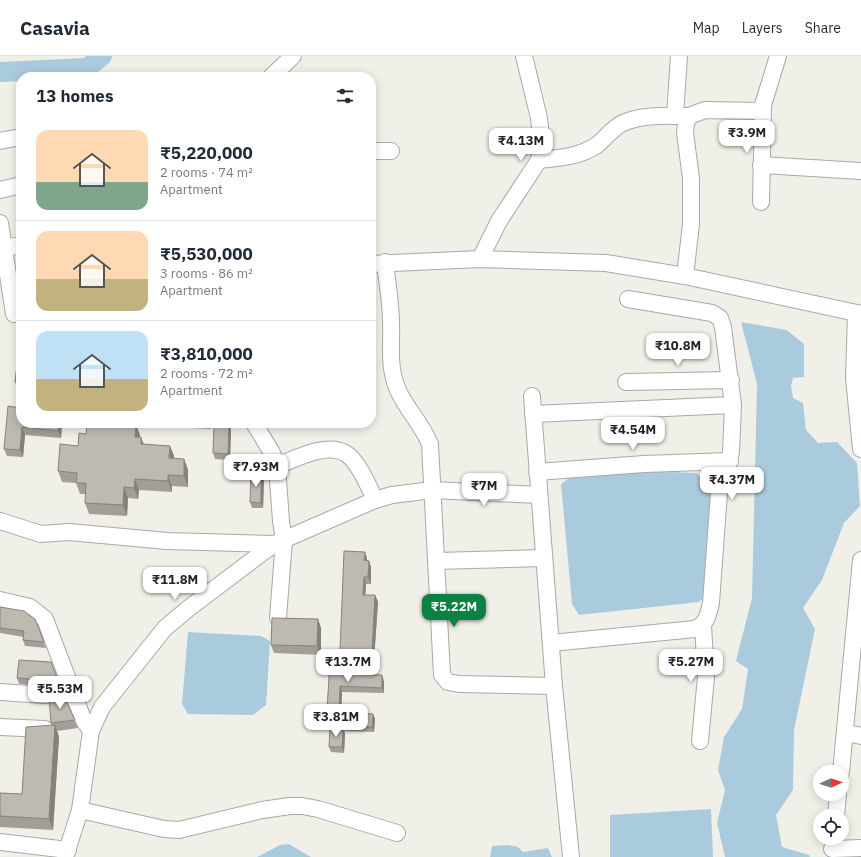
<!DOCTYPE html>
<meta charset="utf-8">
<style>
:root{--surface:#fff;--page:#f6f6f7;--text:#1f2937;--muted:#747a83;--line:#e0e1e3;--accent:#0b8043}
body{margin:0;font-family:"IBM Plex Sans",sans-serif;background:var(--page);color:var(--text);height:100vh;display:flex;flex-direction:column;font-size:15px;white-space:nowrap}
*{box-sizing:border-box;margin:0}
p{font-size:13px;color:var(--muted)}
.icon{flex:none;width:22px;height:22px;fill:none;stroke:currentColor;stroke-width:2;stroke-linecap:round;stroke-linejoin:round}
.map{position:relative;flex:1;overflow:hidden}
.side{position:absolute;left:16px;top:16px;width:360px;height:356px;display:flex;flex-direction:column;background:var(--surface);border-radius:16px;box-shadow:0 2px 10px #0003}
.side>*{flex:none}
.needle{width:26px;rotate:87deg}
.fabs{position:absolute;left:813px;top:709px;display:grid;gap:8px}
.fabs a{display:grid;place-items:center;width:36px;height:36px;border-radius:50%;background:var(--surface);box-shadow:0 2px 10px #0003;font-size:20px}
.price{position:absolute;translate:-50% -34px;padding:0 9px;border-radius:8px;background:#fff;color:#222;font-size:13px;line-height:26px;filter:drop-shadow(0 1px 2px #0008)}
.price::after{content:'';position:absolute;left:50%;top:24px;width:12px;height:9px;margin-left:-6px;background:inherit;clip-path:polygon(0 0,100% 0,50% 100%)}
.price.selected{background:var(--accent);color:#fff}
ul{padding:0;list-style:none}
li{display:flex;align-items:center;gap:12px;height:100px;padding:0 20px}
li+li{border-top:1px solid var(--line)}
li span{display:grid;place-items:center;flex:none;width:112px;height:80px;border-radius:12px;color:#555}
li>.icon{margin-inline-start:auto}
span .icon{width:48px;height:48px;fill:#fffc;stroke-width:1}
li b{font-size:17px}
h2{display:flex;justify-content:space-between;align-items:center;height:48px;padding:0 20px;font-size:17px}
header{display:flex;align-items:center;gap:24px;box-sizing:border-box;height:56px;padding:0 20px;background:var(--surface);border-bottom:1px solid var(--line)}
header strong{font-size:19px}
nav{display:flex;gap:22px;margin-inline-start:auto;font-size:14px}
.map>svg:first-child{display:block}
</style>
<header>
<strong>Casavia</strong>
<nav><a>Map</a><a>Layers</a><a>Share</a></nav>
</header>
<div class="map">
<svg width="861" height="801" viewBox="0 0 861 801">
<rect width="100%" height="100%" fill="#f1f0e8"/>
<g fill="#aacbde">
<path d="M741,266l46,8 17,14v33l-11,1 -2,8 2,12 10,5 3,27 12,13 19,-1 20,21 3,43 -16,17 -22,57 -19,28 12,21 -21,101 -1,60 -17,25 6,32 27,8 1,2h-85l-8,-34 8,-33 -7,-20 6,-33 18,-28 6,-40 -12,-8 16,-63 5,-214z"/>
<path d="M624,414l73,3 18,27 -10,97 -6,5 -120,13 -7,-11 -11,-120 11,-8z"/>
<path d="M188,576l73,4 9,5 -4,64 -13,10 -65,-1 -6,-10z"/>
<path d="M711,753l2,48h-103v-42z"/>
<path d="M289,788l22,13h-54l23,-12z"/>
<path d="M508,789l10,2 5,5 25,-4 4,9h-62l2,-11z"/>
</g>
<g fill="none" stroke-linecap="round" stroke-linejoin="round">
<path stroke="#aacbde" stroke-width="20" d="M0,16l87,-4 15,-12"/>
<defs>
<g id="minor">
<path d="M271,21l22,-21"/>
<path d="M675,60l4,-60"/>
<path d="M0,85l21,-4"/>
<path d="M371,95h20"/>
<path d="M539,104c21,-2 40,-3 58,-15 9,-7 15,-17 26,-22 20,-9 45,-7 66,-7"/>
<path d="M761,109l100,6"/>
<path d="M0,134l21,-5"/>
<path d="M761,146l2,-97"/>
<path d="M0,167l14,91"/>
<path d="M4,192l17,-3"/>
<path d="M480,203l19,-38 40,-61 3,-16 -3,-26 -15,-62"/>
<path d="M385,206c2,20 6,40 6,61 1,17 -2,35 2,51 5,28 27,45 37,70l12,231 6,7 11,2 95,2"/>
<path d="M371,208l109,-5 126,4 79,13 176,38"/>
<path d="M685,220l6,-52v-46l-6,-45 1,-9 3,-8 16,-6 54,1 4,-6 15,-49"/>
<path d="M856,257l-2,65 7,71"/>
<path d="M626,326l105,-2"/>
<path d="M532,340l22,290 17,171"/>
<path d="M533,358l200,-9"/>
<path d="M254,367l18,30 5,13 4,55 3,19 -6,78"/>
<path d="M277,410c18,-7 49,-24 68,-13 13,7 24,34 30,47"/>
<path d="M537,416l107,-8 86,-3"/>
<path d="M0,465l41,13 28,-2 98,9 107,3"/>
<path d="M436,505l108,-3"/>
<path d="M0,544l30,7 15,12 38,100 8,12"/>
<path d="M551,587l144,-14c12,-5 13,-14 16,-26l8,-110 12,-41 2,-47 -10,-78 -3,-9 -8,-5 -84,-14"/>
<path d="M0,636l74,5"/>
<path d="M0,671l45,2"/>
<path d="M846,677l15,3"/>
<path d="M700,685l6,-64 -3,-52"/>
<path d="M841,716l20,-212"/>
<path d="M80,754l84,19 15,1 83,-20 28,-4h12l16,3 79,24"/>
<path d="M836,760l2,-22"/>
<path d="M0,786l68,8"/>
<path d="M832,793l29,-1"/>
<path d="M65,801l15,-47 11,-79 11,-24 63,-79 24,-20 85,-64 101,-44 17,-5 40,-5 107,5"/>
</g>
</defs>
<use href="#minor" stroke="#a8a8a8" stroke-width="18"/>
<use href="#minor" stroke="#fff" stroke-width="16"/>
</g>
<g fill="#a39f98">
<path d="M21,310v22l-4,-1 -2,-5z"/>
<path d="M21,367h41l-1,15 -36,-3 -2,22 -16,-1 -3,-7z"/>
<path d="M169,367h42v6l-40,-2z"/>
<path d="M231,373l-1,31 -15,-1 -2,-6z"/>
<path d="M140,379v2l4,7 26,2 4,10v3h10l4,11v17l-16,-1v6l-33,-2 -1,9 -10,-1 -1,18 -38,-2 -4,-11 1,-9h-6l-4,-11 -14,-1 -4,-11 20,-25z"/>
<path d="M264,422l-1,30h-11l-2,-6z"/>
<path d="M367,502v2l2,1 2,6v17h-5l-1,11h10l3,7 -4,58 -31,-2 -3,-7z"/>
<path d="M0,551l35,12 11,29 -21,-2 -2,-6 1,-3 -24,-4z"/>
<path d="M318,563l3,9v27l-47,-2 -3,-8z"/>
<path d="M51,606l10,25 -42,-3 -2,-6z"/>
<path d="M344,612l-1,6 41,7v12l-42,-1 -1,21 32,1 2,5 -1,13 -30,-1 1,3 -1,19 -13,-1 -2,-5 13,-19 -1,-2v-11h-12l-2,-6z"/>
<path d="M75,664l3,8 -21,3 2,6 -6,93 -53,-3v-34l22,1 30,-68 -1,-3z"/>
</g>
<g fill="#85827c">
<path d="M59,367h3l-1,15 -3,-7z"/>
<path d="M209,367h2v6z"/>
<path d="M229,367l2,6 -1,31 -2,-6z"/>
<path d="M136,368l4,11 -1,13 -4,-11z"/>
<path d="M22,371l3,8 -2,22 -3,-7z"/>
<path d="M141,381l4,11 -4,-4z"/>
<path d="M170,390l4,10 -1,13 -4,-11z"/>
<path d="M184,403l4,11v17l-4,-11z"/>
<path d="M261,417l3,5 -1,30 -2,-5z"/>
<path d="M168,419l4,11v6l-4,-11z"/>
<path d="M135,423l4,11 -1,9 -4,-11z"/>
<path d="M124,431l4,11 -1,18 -4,-11z"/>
<path d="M365,496l2,6v9l-3,-7z"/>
<path d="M369,505l2,6v17l-3,-7z"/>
<path d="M364,521l2,7 -1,18 -2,-7z"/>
<path d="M375,539l3,7 -4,58 -2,-7z"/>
<path d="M318,563l3,9v27l-4,-9z"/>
<path d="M342,607l2,5 -1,11 -2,-5z"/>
<path d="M382,619l2,6v12l-2,-5z"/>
<path d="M340,630l2,6 -1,23 -2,-5z"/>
<path d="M373,658l2,5 -1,13 -2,-5z"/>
<path d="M55,669l4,12 -6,93 -4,-11z"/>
<path d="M343,672l2,6 -1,19 -2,-6z"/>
</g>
<g fill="#beb9b1" stroke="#85827c">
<path d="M17,309l4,1v17l-6,-1z"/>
<path d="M8,350l13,2v15h38l-1,8 -36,-4 -2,23 -16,-1z"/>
<path d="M87,367h32l17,1 -1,13h6v7l29,2 -1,12 15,1v17l-16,-1v6l-33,-2 -1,9 -10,-1 -1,18 -38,-2 1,-20h-10l1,-10 -19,-2 2,-27 18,2 1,-13 7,1z"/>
<path d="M214,367h15l-1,31 -15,-1z"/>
<path d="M251,416l10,1v30l-11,-1z"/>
<path d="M344,495l21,1 -1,8 5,1 -1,16h-4l-1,18h12l-3,58 -32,-2z"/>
<path d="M0,551l24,4 11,8 9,23 -21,-2 1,-9 -24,-3z"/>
<path d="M272,562l46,1 -1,27 -46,-1z"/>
<path d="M19,604l32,2 7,19 -41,-3z"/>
<path d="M330,606l12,1 -1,11 41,1v13l-42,-2 -1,24 -12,-1z"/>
<path d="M49,641l16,1 10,22 -24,3z"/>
<path d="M341,657l32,1 -1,13 -31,-1z"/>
<path d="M55,669l-6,94 -49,-3v-23l22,1 4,-67z"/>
<path d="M330,672h13l-1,19h-13z"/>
</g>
</svg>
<div class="fabs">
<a><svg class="needle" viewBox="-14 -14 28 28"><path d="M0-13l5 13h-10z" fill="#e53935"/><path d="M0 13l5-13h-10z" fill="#747a83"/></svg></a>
<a><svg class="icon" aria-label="locate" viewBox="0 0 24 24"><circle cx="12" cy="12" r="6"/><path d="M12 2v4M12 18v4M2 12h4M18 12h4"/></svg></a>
</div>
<b class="price" style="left:747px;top:98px">₹3.9M</b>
<b class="price" style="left:521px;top:106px">₹4.13M</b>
<b class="price" style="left:678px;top:311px">₹10.8M</b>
<b class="price" style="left:633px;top:395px">₹4.54M</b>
<b class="price" style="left:256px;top:432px">₹7.93M</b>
<b class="price" style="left:732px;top:445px">₹4.37M</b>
<b class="price" style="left:484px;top:451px">₹7M</b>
<b class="price" style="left:175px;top:545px">₹11.8M</b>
<b class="price selected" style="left:454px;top:572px">₹5.22M</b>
<b class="price" style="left:348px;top:627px">₹13.7M</b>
<b class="price" style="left:691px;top:627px">₹5.27M</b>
<b class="price" style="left:60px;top:654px">₹5.53M</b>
<b class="price" style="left:336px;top:682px">₹3.81M</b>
<section class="side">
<h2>13 homes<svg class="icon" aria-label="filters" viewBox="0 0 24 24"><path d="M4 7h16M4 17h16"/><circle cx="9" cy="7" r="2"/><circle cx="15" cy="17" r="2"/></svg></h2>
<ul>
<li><span style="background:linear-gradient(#ffd9b3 65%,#7fa58c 0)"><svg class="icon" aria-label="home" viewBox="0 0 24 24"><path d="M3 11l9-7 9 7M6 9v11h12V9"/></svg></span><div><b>₹5,220,000</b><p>2 rooms · 74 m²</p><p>Apartment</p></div></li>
<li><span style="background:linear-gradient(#ffd9b3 60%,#c2b280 0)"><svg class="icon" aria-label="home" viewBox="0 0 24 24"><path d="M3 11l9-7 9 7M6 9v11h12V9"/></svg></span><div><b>₹5,530,000</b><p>3 rooms · 86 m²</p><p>Apartment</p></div></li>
<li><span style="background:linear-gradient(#bfe0f5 60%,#c2b280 0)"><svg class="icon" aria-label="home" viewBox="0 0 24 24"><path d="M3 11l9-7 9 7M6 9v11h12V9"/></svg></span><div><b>₹3,810,000</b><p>2 rooms · 72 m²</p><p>Apartment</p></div></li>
</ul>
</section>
</div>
